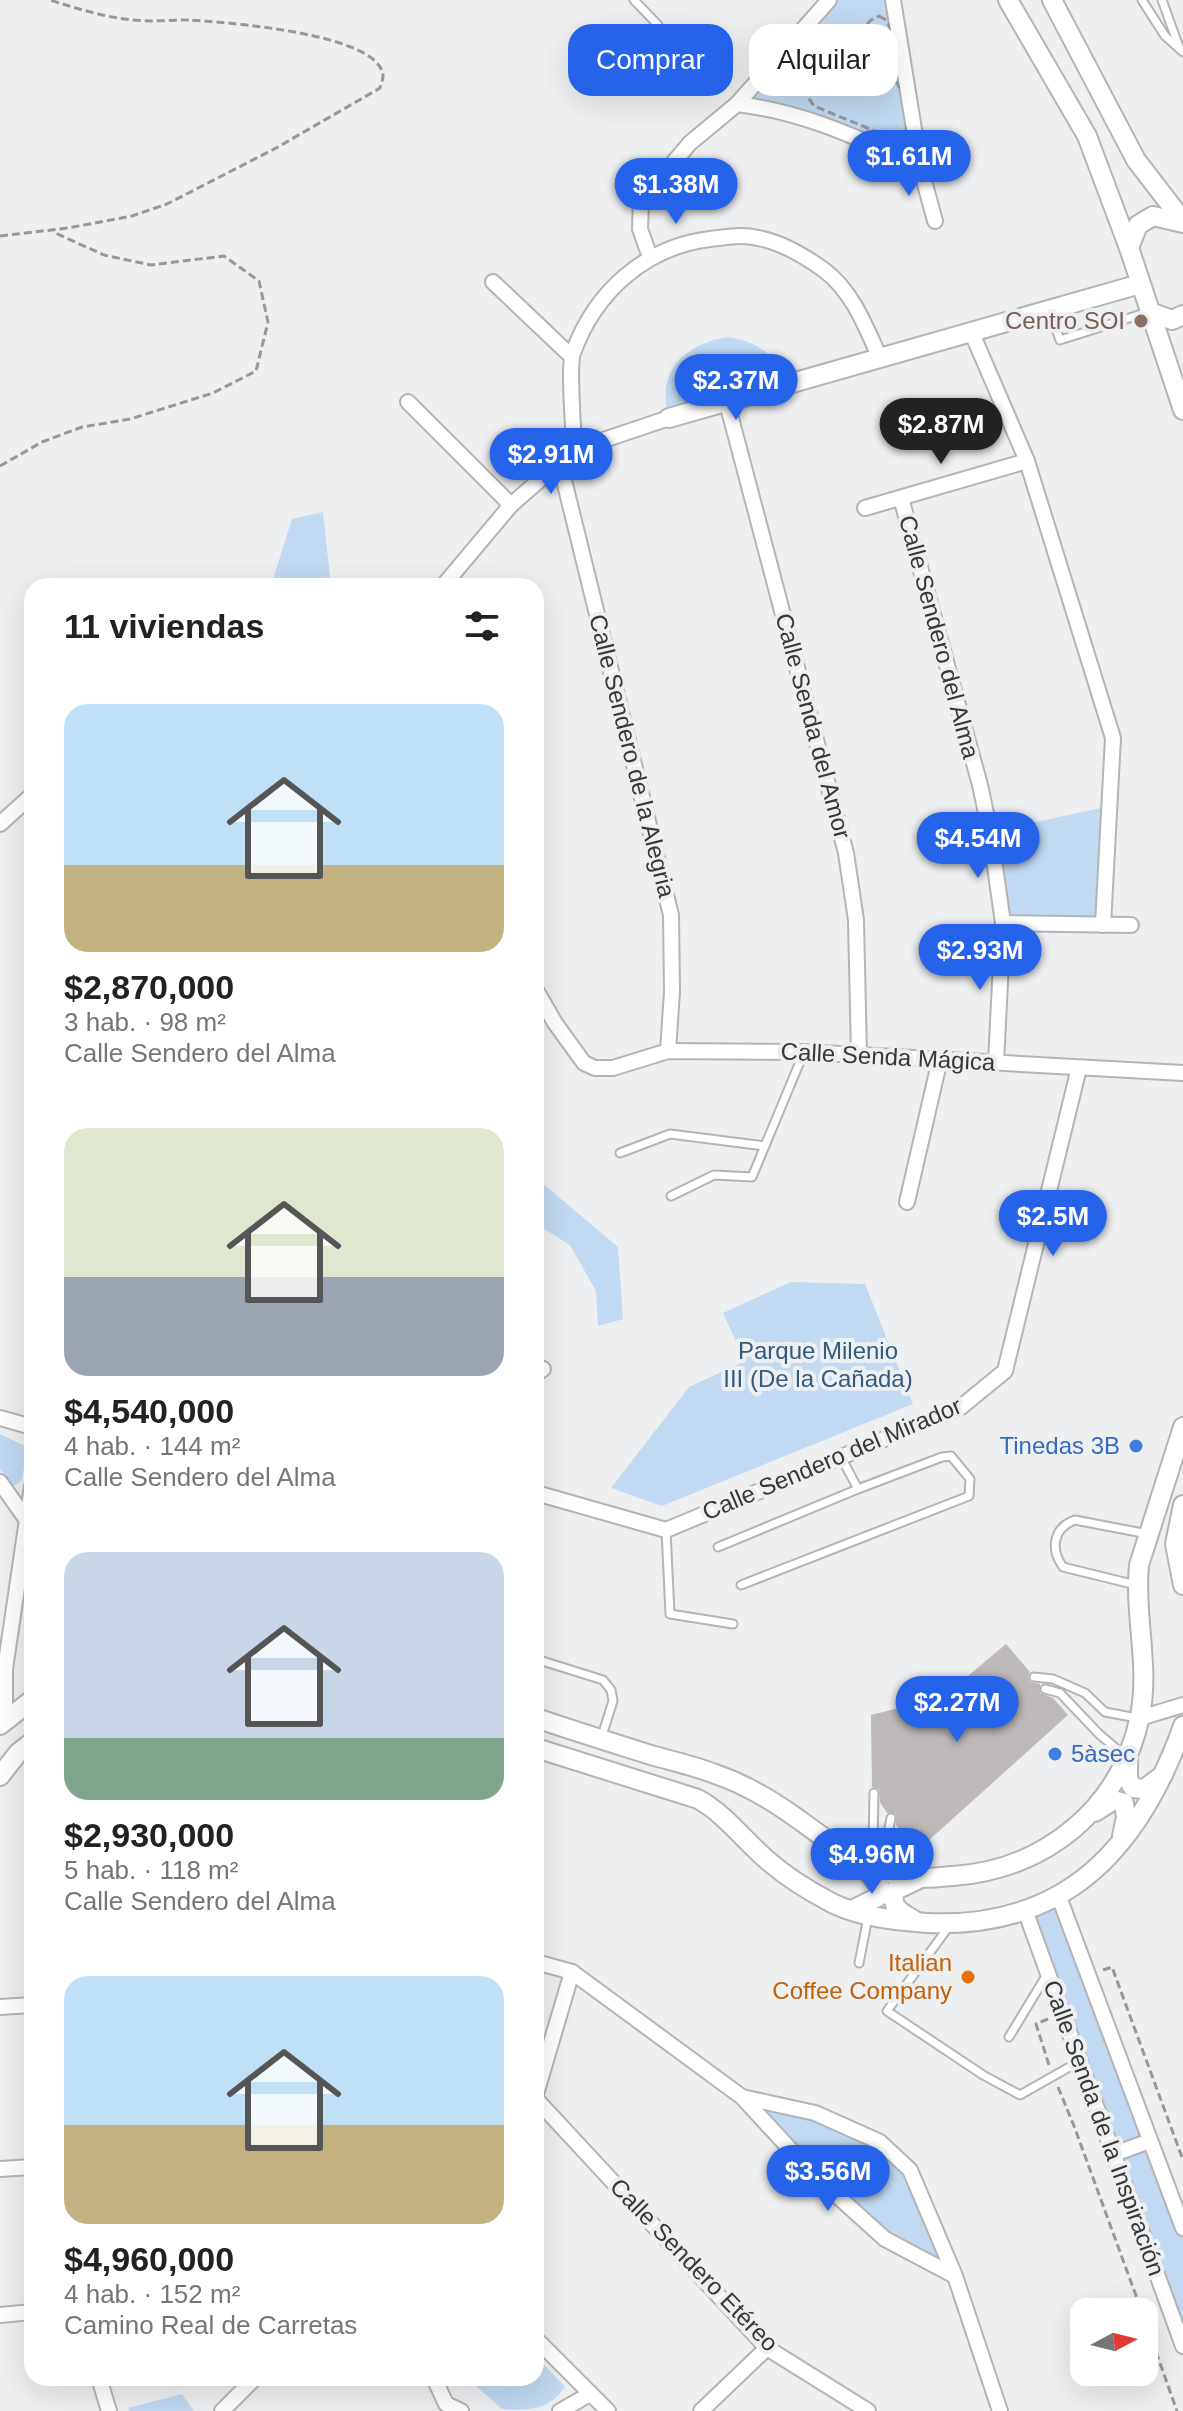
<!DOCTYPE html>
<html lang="es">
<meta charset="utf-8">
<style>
:root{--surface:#fff;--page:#f6f6f6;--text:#222;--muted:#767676;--accent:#2563eb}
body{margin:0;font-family:Arial,sans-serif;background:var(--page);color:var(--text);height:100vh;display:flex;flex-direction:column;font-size:30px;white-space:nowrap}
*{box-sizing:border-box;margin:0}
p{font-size:26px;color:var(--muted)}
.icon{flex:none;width:44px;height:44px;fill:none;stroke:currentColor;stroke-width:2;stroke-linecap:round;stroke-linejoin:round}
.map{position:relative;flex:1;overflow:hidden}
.sheet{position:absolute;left:24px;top:578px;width:520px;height:1808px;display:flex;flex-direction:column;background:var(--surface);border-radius:24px;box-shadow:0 8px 32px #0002}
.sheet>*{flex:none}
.guide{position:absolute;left:568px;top:24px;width:494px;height:72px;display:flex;gap:16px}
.needle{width:52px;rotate:83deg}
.tools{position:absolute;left:1070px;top:2298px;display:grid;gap:16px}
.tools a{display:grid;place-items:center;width:88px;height:88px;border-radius:16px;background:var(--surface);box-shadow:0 8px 32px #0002;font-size:40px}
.price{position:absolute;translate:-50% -68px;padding:0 18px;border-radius:28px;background:var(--accent);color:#fff;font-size:26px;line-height:52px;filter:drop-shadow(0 2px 4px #0008)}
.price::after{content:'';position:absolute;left:50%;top:48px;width:24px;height:18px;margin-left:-12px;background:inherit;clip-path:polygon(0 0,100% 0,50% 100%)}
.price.on{background:#222;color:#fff}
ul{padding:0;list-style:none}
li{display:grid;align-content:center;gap:16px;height:424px;padding:0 40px}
li span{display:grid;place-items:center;height:248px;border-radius:24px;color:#555}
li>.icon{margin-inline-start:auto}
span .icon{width:144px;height:144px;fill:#fffc;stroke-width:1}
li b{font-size:34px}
h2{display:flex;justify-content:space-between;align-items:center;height:96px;padding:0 40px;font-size:34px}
.tag{padding:0 28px;border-radius:24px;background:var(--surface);box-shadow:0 8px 32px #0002;font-size:28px;line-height:72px}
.tag.on{background:var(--accent);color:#fff}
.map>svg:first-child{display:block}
</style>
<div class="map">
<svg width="1183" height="2411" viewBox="0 0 1183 2411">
<rect width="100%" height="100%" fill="#edeff1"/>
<g fill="#c1d9f1">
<path d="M829,0h64l27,166 -95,-42 -88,-20z"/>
<path d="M728,337c35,6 46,19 64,48l-26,7 -11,-36 -70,19 9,37 -25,6c-14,-46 15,-74 59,-81z"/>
<path d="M323,512l8,74h-60l21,-67z"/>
<path d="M1110,806l-7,119 -100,-2 -13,-91z"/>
<path d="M536,1178l82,69 5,72 -25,7 -2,-35 -26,-46 -34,-21z"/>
<path d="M791,1282l74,2 48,120 -251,102 -51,-18 78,-101 56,-26 -22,-48z"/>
<path d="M0,1434l27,13 -5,33 -6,5h-7l-9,-16z"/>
<path d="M1059,1897l124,331v118l-158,-436z"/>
<path d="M742,2097l73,16 65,29 30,28 45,106 -70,-37z"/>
<path d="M536,2356l29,31c-16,23 -36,24 -63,22l-35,-31h69z"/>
<path d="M182,2394l12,17h-64l-2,-3z"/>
</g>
<path fill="#bcb9b8" d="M1006,1644l24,28 -2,5 2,5 10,2v9l13,5 15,17 -150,135 -22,-25v-11l-9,-1 -7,-11 -1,-13 -7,-2 -1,-72 72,-18z"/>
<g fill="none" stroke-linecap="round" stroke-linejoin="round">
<defs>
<g id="service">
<path d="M634,0l24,25"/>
<path d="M1142,0l23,36 18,16"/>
<path d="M1162,0l17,47"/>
<path d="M1049,310l11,30 88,-28"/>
<path d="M620,1153l50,-19 95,12"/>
<path d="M671,1196l43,-21 38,2 52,-125"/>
<path d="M666,1530l4,84 63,10"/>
<path d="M718,1547l140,-58"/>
<path d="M741,1585l228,-89 1,-17 -19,-23 -9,1 -84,32 -16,-30"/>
<path d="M1136,1585l-73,-18c-13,-18 -10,-39 12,-47l73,14"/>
<path d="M536,1659l67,21 8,10 2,11 -12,38"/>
<path d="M1034,1677l19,2 32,14 20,19 32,6"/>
<path d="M1045,1689l15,4 39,41 26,22"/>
<path d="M869,1862l4,-19 1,-50"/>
<path d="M887,1871l-1,-28 5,-25"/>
<path d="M950,1925l-63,86 96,64 37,20 60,-34"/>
<path d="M859,1963l9,-46"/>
<path d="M1009,2037l37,-61"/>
</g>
<g id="minor">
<path d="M893,0l27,166 15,55"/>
<path d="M737,104c68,8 121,34 183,62"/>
<path d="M650,257l-10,-28 1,-28 49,-58 47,-39 92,-104"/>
<path d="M493,282l78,74"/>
<path d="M971,331l56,130 86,277 -10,187"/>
<path d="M408,402l103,103"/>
<path d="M727,403l119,450 10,67 3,136"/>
<path d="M574,450c0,-19 -6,-83 -1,-97 22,-61 72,-106 137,-114 15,-2 33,-5 48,-1 22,4 48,19 66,32 28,21 41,55 55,86"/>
<path d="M560,464l111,451 1,77 -4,59"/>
<path d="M901,498l79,287 10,47 13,91 -7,139"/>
<path d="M865,508l162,-47"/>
<path d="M443,586l68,-81 63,-55 95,-32"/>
<path d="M0,824l32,-29"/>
<path d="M1003,923l128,2"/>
<path d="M536,990l19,33 29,40 11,5h18l55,-17 136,1 379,21"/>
<path d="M907,1202l33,-143"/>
<path d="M536,1374l7,-5"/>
<path d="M0,1418l32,9"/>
<path d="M0,1482l26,37"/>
<path d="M536,1493l130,37 295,-123 44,-36 74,-303"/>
<path d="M1140,1718l43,-13"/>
<path d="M5,1721v-52l27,-183"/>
<path d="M1059,1897l124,331"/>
<path d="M1025,1910l158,436"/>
<path d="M536,1962l36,10 170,125 71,77 72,65 70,37"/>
<path d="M0,2007l32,-2"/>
<path d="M536,2094l36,-122"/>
<path d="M742,2097l73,16 65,29 30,28 45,106 45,135"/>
<path d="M536,2099l231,249 101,63"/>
<path d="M1114,2154l36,-13"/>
<path d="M0,2169l32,-2"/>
<path d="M0,2315l32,-3"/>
<path d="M536,2339l72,72"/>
<path d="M99,2378l10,33"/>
<path d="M434,2378l12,26 15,7"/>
<path d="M222,2411l33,-33"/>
<path d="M560,2411l30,-17"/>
<path d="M701,2411l66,-63"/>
</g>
<g id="tertiary">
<path d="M1008,0l79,136 42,112 54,162"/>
<path d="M1052,0l84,160 47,61"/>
<path d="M1129,248l9,-23 15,-9 30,7"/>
<path d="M1150,312l22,8 11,-5"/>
<path d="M669,418l471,-134"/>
<path d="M1183,1505l-8,39 8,41"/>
<path d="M536,1718c38,13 77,25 115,37 21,6 44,11 64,19 15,5 30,12 44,20 44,23 80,63 128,79 22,7 44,5 66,3 92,-6 168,-68 187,-160 10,-52 -6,-100 -1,-151l44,-138"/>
<path d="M0,1725l32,-25"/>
<path d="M536,1748l162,51c27,15 45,40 68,60 19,17 43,32 66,44 28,14 64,18 95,20 139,6 212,-74 256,-197"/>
<path d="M1128,1757v22l5,9 11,1 19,-14"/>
<path d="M0,1776l18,-23 14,-11"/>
<path d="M1095,1812l19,-12 10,3 2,14 -4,19"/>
<path d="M852,1910l26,-13 2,-10 -19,-24"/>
<path d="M914,1920c-14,-8 -23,-12 -20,-29l23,-11"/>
</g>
</defs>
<use href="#service" stroke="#b2b4b6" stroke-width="11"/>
<use href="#minor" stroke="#b2b4b6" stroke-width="18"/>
<use href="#tertiary" stroke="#b2b4b6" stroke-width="22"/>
<g stroke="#969798" stroke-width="3" stroke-dasharray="8 4" stroke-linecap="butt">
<path d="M879,16l7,4 5,9v43l19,35 -4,26 -7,5 -17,-4 -68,-28 -8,-12 3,-12 62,-62z"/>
<path d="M836,55c16,14 33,29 55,27"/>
<path d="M0,236l68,-8 64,-12 35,-12 111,-57 102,-59c1,-4 3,-8 3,-12 -2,-43 -161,-54 -194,-56 -18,0 -37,2 -56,0 -29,-3 -55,-11 -83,-20"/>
<path d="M0,466l42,-24 40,-15 48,-8 83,-26 43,-22 12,-49 -9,-41 -35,-25 -73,9 -47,-10 -51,-23"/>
<path d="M1103,1970l9,-3 71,193"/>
<path d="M1048,2019l-12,5 13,41"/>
<path d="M1058,2087l16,39 68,186"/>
<path d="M1144,2318l33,93"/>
</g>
<use href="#service" stroke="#fff" stroke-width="7"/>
<use href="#minor" stroke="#fff" stroke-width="14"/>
<use href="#tertiary" stroke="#fff" stroke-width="18"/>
</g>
<circle fill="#8d6e63" stroke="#edeff1" stroke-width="3" cx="1141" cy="321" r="8"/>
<g fill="#3f7fe0" stroke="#edeff1" stroke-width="3">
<circle cx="1136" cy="1446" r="8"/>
<circle cx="1055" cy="1754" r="8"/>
</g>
<circle fill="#e8710a" stroke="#edeff1" stroke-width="3" cx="968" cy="1977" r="8"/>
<g text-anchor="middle" stroke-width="8" stroke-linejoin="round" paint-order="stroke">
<g font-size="24" fill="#785e54" stroke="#edeff1" text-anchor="end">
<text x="1125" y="329">Centro SOI</text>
</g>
<g font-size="24" fill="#363737" stroke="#edeff1">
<text transform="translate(939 637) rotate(75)" y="8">Calle Sendero del Alma</text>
<text transform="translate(813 726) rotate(75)" y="8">Calle Senda del Amor</text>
<text transform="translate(632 756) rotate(76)" y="8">Calle Sendero de la Alegria</text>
<text transform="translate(888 1057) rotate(3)" y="8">Calle Senda Mágica</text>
<text transform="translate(832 1459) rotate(-23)" y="8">Calle Sendero del Mirador</text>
<text transform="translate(1104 2128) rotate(70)" y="8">Calle Senda de la Inspiración</text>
<text transform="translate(694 2265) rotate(46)" y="8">Calle Sendero Etéreo</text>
</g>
<g font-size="24" fill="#325b80" stroke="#edeff1">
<text x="818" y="1359">Parque Milenio<tspan x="818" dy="28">III (De la Cañada)</tspan></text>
</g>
<g font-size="24" fill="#366cbe" stroke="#edeff1" text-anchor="end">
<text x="1120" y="1454">Tinedas 3B</text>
<text x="1071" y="1762" text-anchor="start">5àsec</text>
</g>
<g font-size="24" fill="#c56008" stroke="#edeff1" text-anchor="end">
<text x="952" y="1971">Italian<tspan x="952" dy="28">Coffee Company</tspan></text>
</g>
</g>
</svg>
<div class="tools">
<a><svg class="needle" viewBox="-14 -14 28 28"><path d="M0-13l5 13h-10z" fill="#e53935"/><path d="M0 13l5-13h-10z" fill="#767676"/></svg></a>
</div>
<b class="price" style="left:909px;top:198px">$1.61M</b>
<b class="price" style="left:676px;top:226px">$1.38M</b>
<b class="price" style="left:736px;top:422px">$2.37M</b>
<b class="price on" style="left:941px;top:466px">$2.87M</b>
<b class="price" style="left:551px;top:496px">$2.91M</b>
<b class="price" style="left:978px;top:880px">$4.54M</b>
<b class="price" style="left:980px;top:992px">$2.93M</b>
<b class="price" style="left:1053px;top:1258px">$2.5M</b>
<b class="price" style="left:957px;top:1744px">$2.27M</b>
<b class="price" style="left:872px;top:1896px">$4.96M</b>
<b class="price" style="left:828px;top:2213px">$3.56M</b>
<div class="guide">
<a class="tag on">Comprar</a>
<a class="tag">Alquilar</a>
</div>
<section class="sheet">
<h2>11 viviendas<svg class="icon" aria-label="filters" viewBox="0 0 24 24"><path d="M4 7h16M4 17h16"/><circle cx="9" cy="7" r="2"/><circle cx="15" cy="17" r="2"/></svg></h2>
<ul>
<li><span style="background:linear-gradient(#bfe0f5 65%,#c2b280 0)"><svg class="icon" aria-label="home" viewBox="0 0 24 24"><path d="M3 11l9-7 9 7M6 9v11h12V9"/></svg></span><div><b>$2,870,000</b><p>3 hab. · 98 m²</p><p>Calle Sendero del Alma</p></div></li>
<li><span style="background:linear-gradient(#dfe7d0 60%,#9aa5b1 0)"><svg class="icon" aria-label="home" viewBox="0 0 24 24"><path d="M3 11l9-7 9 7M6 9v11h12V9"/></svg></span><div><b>$4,540,000</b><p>4 hab. · 144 m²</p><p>Calle Sendero del Alma</p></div></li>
<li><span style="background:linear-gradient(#c9d6e8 75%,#7fa58c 0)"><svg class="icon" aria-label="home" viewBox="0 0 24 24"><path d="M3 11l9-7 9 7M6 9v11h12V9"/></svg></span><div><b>$2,930,000</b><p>5 hab. · 118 m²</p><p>Calle Sendero del Alma</p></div></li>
<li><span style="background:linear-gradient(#bfe0f5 60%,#c2b280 0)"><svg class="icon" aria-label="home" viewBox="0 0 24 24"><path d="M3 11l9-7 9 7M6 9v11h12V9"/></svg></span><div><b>$4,960,000</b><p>4 hab. · 152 m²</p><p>Camino Real de Carretas</p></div></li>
</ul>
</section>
</div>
